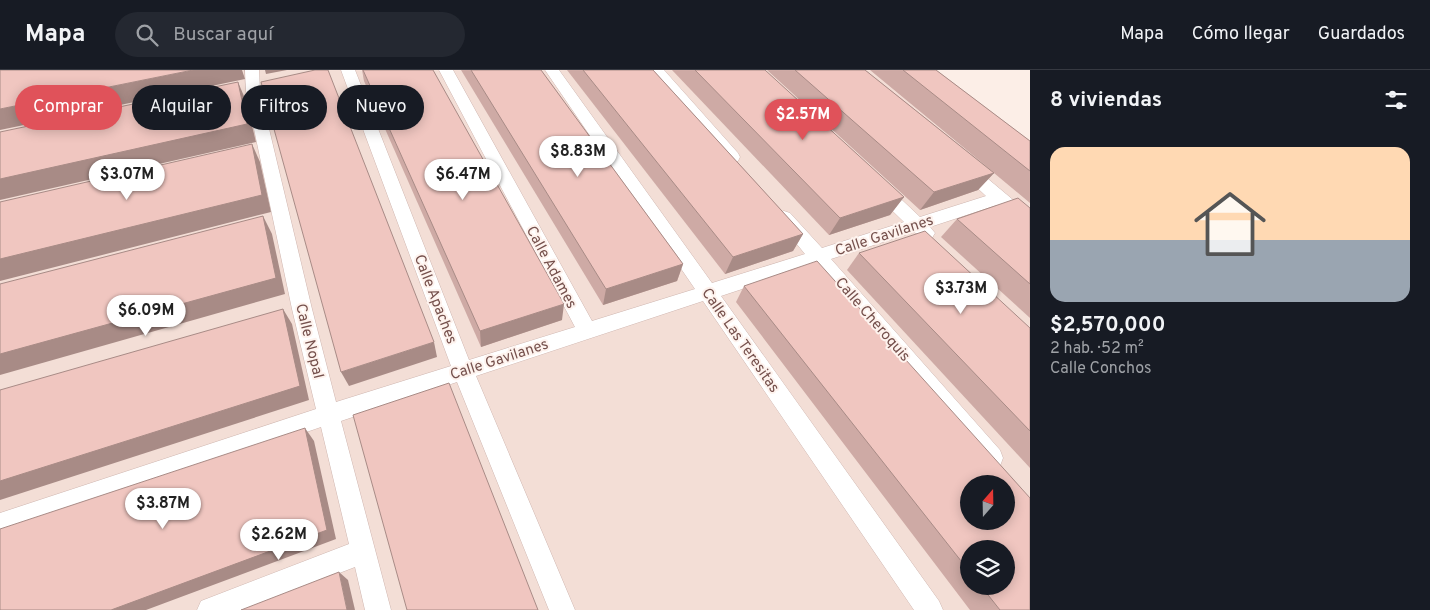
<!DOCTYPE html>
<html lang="es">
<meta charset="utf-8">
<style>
:root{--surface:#171b24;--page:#242831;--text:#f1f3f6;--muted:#9ea1a6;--line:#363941;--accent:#e0525a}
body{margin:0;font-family:Overpass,sans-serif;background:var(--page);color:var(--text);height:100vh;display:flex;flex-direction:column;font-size:19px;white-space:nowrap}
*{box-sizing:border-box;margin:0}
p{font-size:16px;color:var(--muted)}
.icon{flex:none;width:28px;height:28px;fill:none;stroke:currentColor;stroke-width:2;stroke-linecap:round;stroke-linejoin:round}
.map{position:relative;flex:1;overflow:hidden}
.side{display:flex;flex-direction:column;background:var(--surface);width:400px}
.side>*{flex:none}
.banner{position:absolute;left:15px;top:15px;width:475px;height:45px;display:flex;gap:10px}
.needle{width:32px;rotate:20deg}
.controls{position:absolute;left:960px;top:405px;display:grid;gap:10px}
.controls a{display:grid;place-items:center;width:55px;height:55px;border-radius:50%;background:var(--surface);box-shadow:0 2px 12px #0003;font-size:25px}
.price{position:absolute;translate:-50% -42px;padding:0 11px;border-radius:18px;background:#fff;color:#222;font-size:16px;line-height:32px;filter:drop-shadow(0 1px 2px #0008)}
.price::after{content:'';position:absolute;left:50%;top:30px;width:15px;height:11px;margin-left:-8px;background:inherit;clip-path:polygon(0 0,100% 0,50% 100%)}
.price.selected{background:var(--accent);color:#fff}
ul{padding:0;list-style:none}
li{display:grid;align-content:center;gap:10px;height:265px;padding:0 20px}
li span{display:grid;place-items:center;height:155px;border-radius:15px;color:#555}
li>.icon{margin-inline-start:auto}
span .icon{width:90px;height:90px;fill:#fffc;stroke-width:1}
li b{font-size:21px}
h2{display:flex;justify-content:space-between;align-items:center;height:60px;padding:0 20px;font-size:21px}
.tag{padding:0 18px;border-radius:22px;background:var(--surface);box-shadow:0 2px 12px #0003;font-size:18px;line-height:45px}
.tag.selected{background:var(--accent);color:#fff}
header{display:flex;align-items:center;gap:30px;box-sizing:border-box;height:70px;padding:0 25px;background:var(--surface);border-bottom:1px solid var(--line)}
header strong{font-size:24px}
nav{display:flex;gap:28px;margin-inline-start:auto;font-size:18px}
.search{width:350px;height:45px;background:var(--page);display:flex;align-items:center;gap:12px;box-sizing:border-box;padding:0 18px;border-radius:28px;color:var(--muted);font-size:19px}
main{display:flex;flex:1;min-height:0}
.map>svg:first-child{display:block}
</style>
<header>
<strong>Mapa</strong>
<div class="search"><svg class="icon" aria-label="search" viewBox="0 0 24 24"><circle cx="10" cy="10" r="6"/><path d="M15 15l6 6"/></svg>Buscar aquí</div>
<nav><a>Mapa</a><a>Cómo llegar</a><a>Guardados</a></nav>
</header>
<main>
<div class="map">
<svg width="1030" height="540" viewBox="0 0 1030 540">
<rect width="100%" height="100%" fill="#fceee7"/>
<path fill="#f3ded6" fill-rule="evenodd" d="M0,0h922l108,84v456h-1030zM969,414h37v37h-37zM969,479h37v37h-37z"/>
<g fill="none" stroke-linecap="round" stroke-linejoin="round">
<defs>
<g id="minor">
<path d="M245,0h14l1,21 52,218 24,93 115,-36 -110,-296h14l114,290 106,-33 -136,-257h14l139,251 103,-32 -150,-219h14l153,213 93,-29 -27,-33 -3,-4 3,-4 6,-2 6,2 32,35 82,-26 -32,-31 -2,-4 2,-4h12l36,34 66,-21 -31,-29 2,-4h12l61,51v16l-6,-2 -27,-23 -67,22 5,6 -3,5 -6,1 -12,-7 -83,27 169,191 3,8 -3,8 -8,3 -8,-3 -169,-201 -94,31 218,305 4,9h-29l-211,-309 -227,75 99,234h-26l-92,-228 -116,39 50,189h-26l-10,-43 -112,43h-46l4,-9 148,-57 -28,-117 -321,110v-24l316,-104 -24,-100 -46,-218z"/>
<path d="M649,0h15l74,83 2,4 -2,4h-12z"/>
</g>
</defs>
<use href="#minor" stroke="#cfb6b0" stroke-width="1"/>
<use href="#minor" fill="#fff" fill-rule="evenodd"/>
</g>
<g fill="#ceaaa5" fill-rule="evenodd">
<path d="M362,0h71l129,250 -81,27 -117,-266z"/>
<path d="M461,0h80l142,194 -6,17 -74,24z"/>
<path d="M567,0h86l150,164 -10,17 -68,23z"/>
<path d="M672,0h93l139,127 -14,18 -61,20z"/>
<path d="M767,0h98l127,101 -122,-101h66l94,71v62l-36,-30 -16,17 -58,20z"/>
<path d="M1030,138v110l-89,-81 16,-18z"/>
<path d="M859,183l171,75v140l-183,-198z"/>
<path d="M744,216l286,324h-60l-234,-308zM969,479l37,37h-37z"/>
</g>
<g fill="#a88b86">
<path d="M193,0h49l3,9 -245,51v-21z"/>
<path d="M265,0h22l-21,4z"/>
<path d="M238,12l8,19 10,41 -256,58v-21z"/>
<path d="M252,74l8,18 11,50 -271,69v-22z"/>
<path d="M994,103l-16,17 -58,20 14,-18z"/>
<path d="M904,127l-14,18 -61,20 11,-17z"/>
<path d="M263,146l9,18 13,60 -285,81v-21z"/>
<path d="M803,164l-10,17 -68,23 8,-17z"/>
<path d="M683,194l-6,17 -74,24 3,-16z"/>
<path d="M564,234l-2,16 -81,27 -1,-16z"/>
<path d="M283,239l9,15 17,76 -309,100v-19z"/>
<path d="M434,272l3,15 -88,29 -8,-14z"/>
<path d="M305,358l9,13 22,98 -190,71h-35z"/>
<path d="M339,502l9,8 7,30h-8z"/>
</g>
<g fill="#f0c6c0" stroke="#a88b86" fill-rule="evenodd">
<path d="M0,0h193l-193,39z"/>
<path d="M315,0h13l106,272 -93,30 -80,-290z"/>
<path d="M363,0h70l131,234 -84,27z"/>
<path d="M471,0h70l142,194 -77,25z"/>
<path d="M583,0h70l150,164 -70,23z"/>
<path d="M695,0h70l139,127 -64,21z"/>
<path d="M795,0h70l129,103 -60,19z"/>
<path d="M903,0h33l94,71v30z"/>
<path d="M238,12l9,42 -247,55v-47z"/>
<path d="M252,74l10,51 -262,64v-57z"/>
<path d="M1018,128l12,10v76l-73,-65z"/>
<path d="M263,146l13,62 -276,76v-70z"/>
<path d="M925,161l105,97v103l-171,-178z"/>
<path d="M817,191l213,237v112h-30l-19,-24h25v-37h-37v22l-225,-285zM969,414h37v37h-37z"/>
<path d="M283,239l17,77 -300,95v-91z"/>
<path d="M449,313l89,227h-131l-54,-195z"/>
<path d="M305,358l22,102 -216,80h-111v-81z"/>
<path d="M339,502l8,38h-106z"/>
</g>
<g text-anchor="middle" stroke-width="4" stroke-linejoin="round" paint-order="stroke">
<g font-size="15" fill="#75504c" stroke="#fef3ee">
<text transform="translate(884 165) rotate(-18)" y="5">Calle Gavilanes</text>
<text transform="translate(552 197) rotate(62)" y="5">Calle Adames</text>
<text transform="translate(436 229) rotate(69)" y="5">Calle Apaches</text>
<text transform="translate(873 249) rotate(49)" y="5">Calle Cheroquis</text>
<text transform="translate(741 270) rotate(55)" y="5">Calle Las Teresitas</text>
<text transform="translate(310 271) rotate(76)" y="5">Calle Nopal</text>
<text transform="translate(499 289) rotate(-18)" y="5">Calle Gavilanes</text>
</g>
</g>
</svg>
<div class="controls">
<a><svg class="needle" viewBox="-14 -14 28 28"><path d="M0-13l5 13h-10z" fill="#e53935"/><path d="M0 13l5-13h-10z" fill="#9ea1a6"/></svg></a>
<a><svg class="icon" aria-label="layers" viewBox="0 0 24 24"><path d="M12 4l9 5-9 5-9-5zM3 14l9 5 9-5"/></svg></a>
</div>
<b class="price selected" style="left:803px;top:71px">$2.57M</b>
<b class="price" style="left:578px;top:108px">$8.83M</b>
<b class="price" style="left:127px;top:131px">$3.07M</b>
<b class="price" style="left:463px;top:131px">$6.47M</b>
<b class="price" style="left:961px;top:245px">$3.73M</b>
<b class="price" style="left:146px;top:267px">$6.09M</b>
<b class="price" style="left:163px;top:460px">$3.87M</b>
<b class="price" style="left:279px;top:491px">$2.62M</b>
<div class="banner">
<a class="tag selected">Comprar</a>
<a class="tag">Alquilar</a>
<a class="tag">Filtros</a>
<a class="tag">Nuevo</a>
</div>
</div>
<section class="side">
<h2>8 viviendas<svg class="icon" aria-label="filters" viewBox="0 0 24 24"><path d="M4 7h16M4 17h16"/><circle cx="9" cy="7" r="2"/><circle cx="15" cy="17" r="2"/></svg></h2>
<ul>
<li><span style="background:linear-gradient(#ffd9b3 60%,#9aa5b1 0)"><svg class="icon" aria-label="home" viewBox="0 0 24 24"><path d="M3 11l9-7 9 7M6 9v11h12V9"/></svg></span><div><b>$2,570,000</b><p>2 hab. · 52 m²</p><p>Calle Conchos</p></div></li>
</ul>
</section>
</main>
